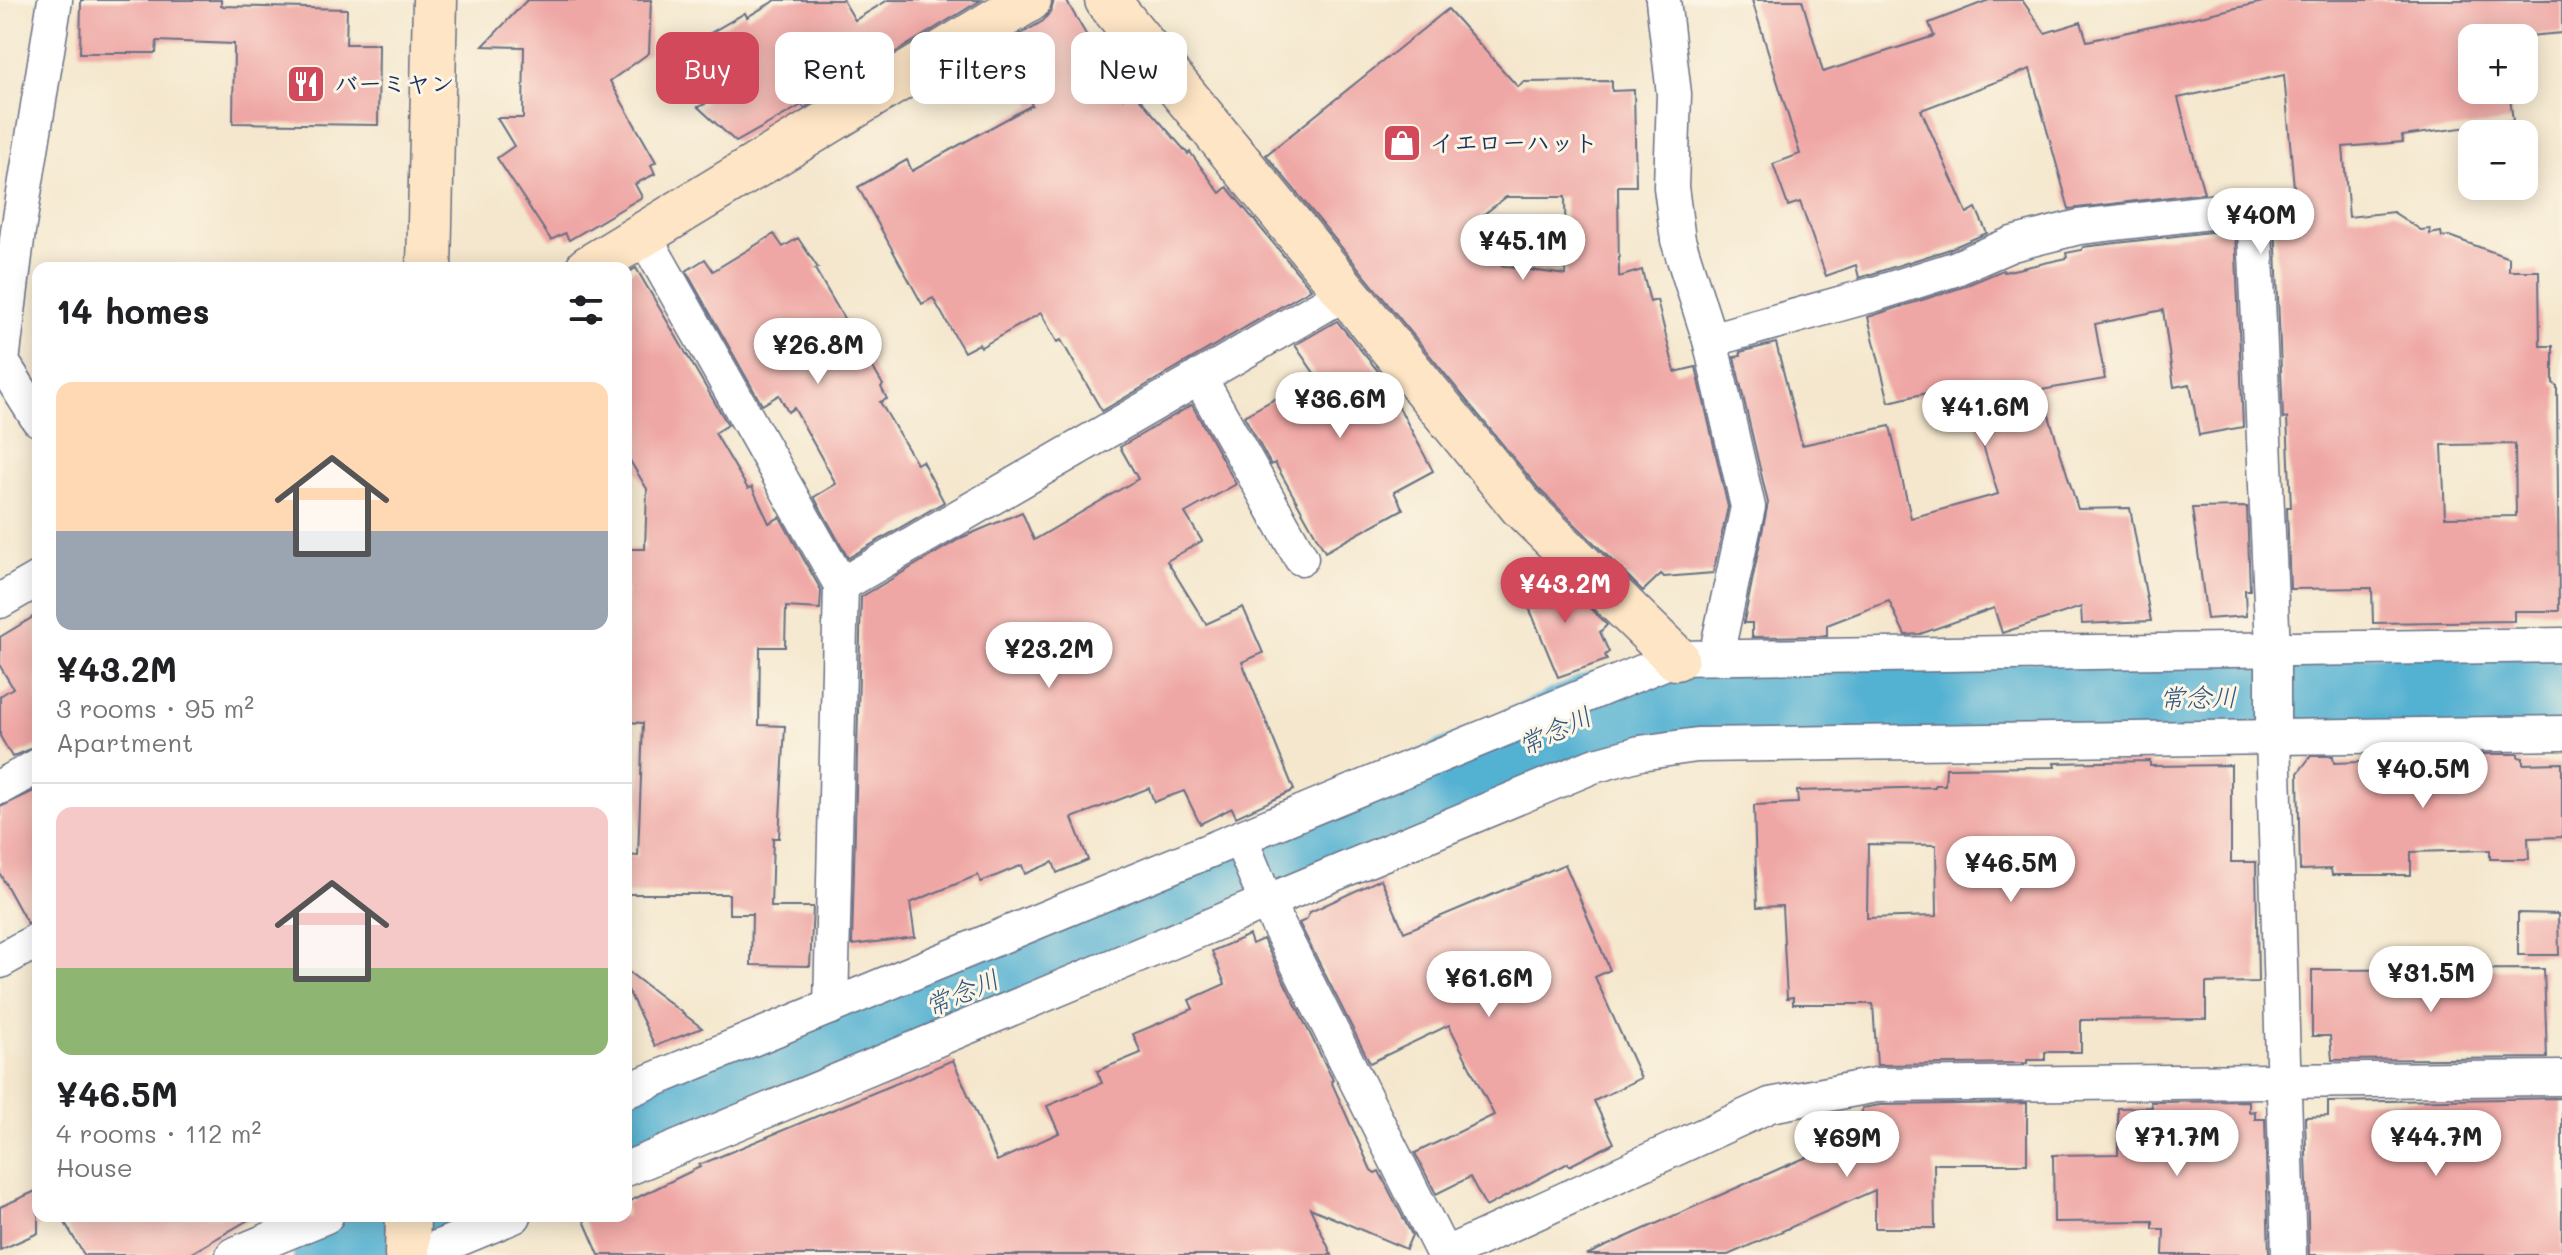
<!DOCTYPE html>
<meta charset="utf-8">
<style>
:root{--surface:#fff;--page:#f2f2f2;--text:#202124;--muted:#757577;--line:#e0e0e0;--accent:#d1495b}
body{margin:0;font-family:Mali,"Klee One",sans-serif;background:var(--page);color:var(--text);height:100vh;display:flex;flex-direction:column;font-size:30px;white-space:nowrap}
*{box-sizing:border-box;margin:0}
p{font-size:26px;color:var(--muted)}
.icon{flex:none;width:44px;height:44px;fill:none;stroke:currentColor;stroke-width:2;stroke-linecap:round;stroke-linejoin:round}
.map{position:relative;flex:1;overflow:hidden}
.drawer{position:absolute;left:32px;top:262px;width:600px;height:960px;display:flex;flex-direction:column;background:var(--surface);border-radius:16px;box-shadow:0 4px 20px #0003}
.drawer>*{flex:none}
.guide{position:absolute;left:656px;top:32px;width:760px;height:72px;display:flex;gap:16px}
.buttons{position:absolute;left:2458px;top:24px;display:grid;gap:16px}
.buttons a{display:grid;place-items:center;width:80px;height:80px;border-radius:16px;background:var(--surface);box-shadow:0 4px 20px #0003;font-size:40px}
.price{position:absolute;translate:-50% -68px;padding:0 18px;border-radius:28px;background:#fff;color:#222;font-size:26px;line-height:52px;filter:drop-shadow(0 2px 4px #0008)}
.price::after{content:'';position:absolute;left:50%;top:48px;width:24px;height:18px;margin-left:-12px;background:inherit;clip-path:polygon(0 0,100% 0,50% 100%)}
.price.current{background:var(--accent);color:#fff}
ul{padding:0;list-style:none}
li{display:grid;align-content:center;gap:16px;height:424px;padding:0 24px}
li+li{border-top:2px solid var(--line)}
li span{display:grid;place-items:center;height:248px;border-radius:16px;color:#555}
li>.icon{margin-inline-start:auto}
span .icon{width:144px;height:144px;fill:#fffc;stroke-width:1}
li b{font-size:34px}
h2{display:flex;justify-content:space-between;align-items:center;height:96px;padding:0 24px;font-size:34px}
.pill{padding:0 28px;border-radius:16px;background:var(--surface);box-shadow:0 4px 20px #0003;font-size:28px;line-height:72px}
.pill.current{background:var(--accent);color:#fff}
.map>svg:first-child{display:block}
</style>
<div class="map">
<svg width="2562" height="1255" viewBox="0 0 2562 1255">
<rect width="100%" height="100%" fill="#fcf5e5"/>
<filter id="ink" filterUnits="userSpaceOnUse"><feTurbulence type="fractalNoise" baseFrequency=".0125" numOctaves="2"/><feDisplacementMap in="SourceGraphic" scale="16" xChannelSelector="R" yChannelSelector="G"/><feConvolveMatrix kernelMatrix="1 2 1 2 8 2 1 2 1" color-interpolation-filters="sRGB"/></filter>
<filter id="wash" filterUnits="userSpaceOnUse"><feTurbulence type="fractalNoise" baseFrequency=".006" numOctaves="4" result="noise"/><feDisplacementMap in="SourceGraphic" scale="32" xChannelSelector="R" yChannelSelector="G"/><feGaussianBlur stdDeviation="1.8" result="paint"/><feColorMatrix in="noise" values="0 0 0 0 0 0 0 0 0 0 0 0 0 0 0 0 0 1.4 0 .05"/><feComposite in="paint" operator="in"/></filter>
<g filter="url(#wash)">
<rect width="100%" height="100%" fill="#f4e7cd"/>
<g fill="none" stroke-linecap="round" stroke-linejoin="round">
<g stroke="#53b1d2" stroke-width="80">
<path d="M626,1134l585,-246 392,-179 959,-17"/>
<path d="M333,1255l99,-39"/>
</g>
</g>
<g id="blocks">
<g fill="#efa7a5" fill-rule="evenodd">
<path d="M81,0h140v6l126,3 -1,35h33l-1,81 -145,-2 1,-79 -77,-3 -1,12h-76z"/>
<path d="M527,0h124l-2,53 -39,28 46,81 -5,3 4,9 -20,10 7,13 -73,43 -4,-7 -14,7 -54,-82 17,-12 -17,-28h26l1,-71 -41,-1z"/>
<path d="M776,0h67l12,20 33,-20h93l-177,108 -2,-3 -66,37 -38,-35 7,-3 -29,-51 69,-40 2,4z"/>
<path d="M1054,0h12l57,98 9,-8 56,64 2,-2 30,41 7,-6 84,102 -209,122 -41,-71 -4,2 -16,-29 -60,34 -2,-3 -15,8 -31,-54 -11,6 -64,-117 49,-27 5,11 120,-66 -33,-58 44,-26 8,-10z"/>
<path d="M1752,0h50l21,72 111,-36 -5,-13 60,-23h33l23,33 36,-11 6,19 185,-41h290v33l-54,5h-36v52h37l4,31 -111,15 1,6 -60,5 6,70 44,-5 28,18 9,-1v5l11,-2 1,5 7,-1 60,22v13h30l1,75h13v37l4,3 2,225h-45v10l-141,2 -1,-35 -82,1 -3,-82h4l-4,-89 -4,1 -8,-196 22,-2 -13,-146 -106,23 26,95 -135,16 -39,-140 -109,41 46,103 9,-5 11,25 -40,17 -88,28 -3,-13 -30,11 -26,-74 -12,4 -15,-42 27,-10zM2515,444l1,72 -71,1 -3,-72z"/>
<path d="M1448,9l70,78 6,-5 88,-1v10l22,-1 2,96h-18l1,91 23,-7 8,32 7,-2 18,72 21,-5 32,140 -15,66 -49,4 -3,-3 -18,17 -104,-102 -273,-334zM1506,197h59l1,78 -64,-9 -33,-40z"/>
<path d="M2235,229l8,198 -44,8 -9,-51 -16,3 -11,-77 -68,14 10,55 -64,11 37,119 52,-1 21,113 -69,3 -1,-17 -79,26 -8,-25 -74,26 -15,1 -16,-34 -62,24v11l-75,1v-14h-8v-2l24,-118 -34,-146 7,-1 -1,-4 36,-9 26,102 88,-19 21,92 87,-24 -34,-110 -75,18 -21,-85 92,-29 43,-18 1,2 63,-14 -1,-5 16,-3 1,-3z"/>
<path d="M774,234l9,13 15,-9 20,30 -3,1 68,116 -2,2 6,12 -7,3 37,62 5,-3 22,41 -96,56 -34,-61 22,-13 -42,-76 -6,4 -9,-17 -17,10 -76,-134 19,-12 8,12z"/>
<path d="M636,268l92,157 -13,8 33,56 4,-2 17,36 11,-6 41,73 -1,19 -34,-2 -1,40h-25l-1,78 26,1 -6,112h-6l-2,69h42l-3,59 -59,-1 1,-51h-23v-20h-103v-39l12,1 5,-133 -17,-1v-173h19l2,-60 -21,-35v-180z"/>
<path d="M1337,321l46,56 50,94 -39,21 9,17 -78,43 -50,-89 -4,2 -27,-49 72,-40 -21,-31z"/>
<path d="M1192,405l44,79 -51,29 17,28 -35,20 39,63 37,-17 20,46 -21,9 52,128 -58,27 -4,-9 -32,16 -16,-33 -30,11 -5,-14 -77,30 16,42 -31,13 -4,-11 -28,12 -3,-9 -41,17 -3,-7 -68,28 5,34 -63,8 9,-348 102,-60 59,-25 12,28 104,-61 -18,-32z"/>
<path d="M2247,507l3,83h-5l1,26 -39,3 -15,-111z"/>
<path d="M1553,572l54,53 -7,7 9,20 -4,3 2,5 -49,17 -38,-91z"/>
<path d="M38,614v132l-26,11 -12,-21v-40l13,-8 -13,-22v-29z"/>
<path d="M2477,754h41v3l5,1v6l39,-1v74l-34,1 1,21h-39v-9l-79,2v23h-79l-1,-6 -31,1 -2,-97 13,-17h22l1,7 109,-4 1,-4z"/>
<path d="M2150,761v5l81,-1v97h25l2,120 -52,1v36l-125,1v32h-36v8h-18v3l-150,2 -4,-61h-80v-7l-6,1 -5,-92 -25,1 -3,-102 44,-2 -1,-12 138,-4v-2h10l1,-17 109,-1 -1,-4zM1868,844l68,1 1,71 -70,2z"/>
<path d="M38,789v131l-11,3 -27,-49v-67z"/>
<path d="M1565,864l45,106 -15,7 46,101 -47,23 20,42 -45,23 -1,-3 -82,44 -16,-30 -34,17 -21,-41 79,-38 -45,-90 -79,38 -71,-140 7,-3 4,-8 71,-33 23,53z"/>
<path d="M2518,913l40,1 1,41h-41z"/>
<path d="M1249,935l3,9 11,-5 70,141 -2,1 40,89 4,3 4,-2 33,64 -6,14 -96,-41 22,47h-733l-17,-39h44v-13l74,-36 -1,-2 254,-105 44,101 62,-28 -12,-27 55,-23 -5,-12 44,-18 -8,-19 60,-25 -4,-9 36,-16 -13,-33z"/>
<path d="M2544,969l3,89 -215,2 -2,-24h-18v-66z"/>
<path d="M626,970l76,58 -47,18 -29,-60z"/>
<path d="M2562,1098v157h-253l-4,-138 23,-1v-14z"/>
<path d="M2249,1101v11l6,-1v8h10l4,136h-106l1,-26h-11v-8l-99,1 -1,-67 65,-1v-46l34,-1 -1,-5z"/>
<path d="M2027,1103v61h-93l1,64h-60v-38l-147,65h-142l195,-87 81,-34v-26l18,-3z"/>
<path d="M38,1190v43l-38,17v-43z"/>
<path d="M61,1216h194l-67,39h-104z"/>
</g>
</g>
</g>
<g filter="url(#ink)">
<use href="#blocks" fill-opacity="0" stroke="#676f85" stroke-width="2"/>
<g fill="none" stroke-linecap="round" stroke-linejoin="round">
<defs>
<g id="street">
<path d="M1663,0l11,94 -3,93 7,53 32,100 38,167 -32,149"/>
<path d="M644,236l197,349 -10,422"/>
<path d="M1710,340l165,-46 79,-25 58,-25 67,-17 175,-20 19,442v88l16,518"/>
<path d="M1199,377l102,181"/>
<path d="M38,419l-36,-57 16,-131 37,-231"/>
<path d="M841,585l504,-292"/>
<path d="M0,601l38,-22"/>
<path d="M0,787l38,-21"/>
<path d="M1240,838l26,63 178,354"/>
<path d="M0,961l38,-21"/>
<path d="M626,1091l1050,-433 886,-13"/>
<path d="M626,1169l967,-403 47,-13 57,-8 865,-12"/>
<path d="M233,1255l93,-39"/>
<path d="M420,1255l94,-39"/>
<path d="M1444,1255l326,-150 106,-20 686,-7"/>
</g>
<g id="secondary">
<path d="M1107,0l414,506 155,152"/>
<path d="M429,268l6,-268"/>
<path d="M588,268l441,-268"/>
<path d="M407,1255l1,-39"/>
</g>
</defs>
<use href="#street" stroke="#676f85" stroke-width="37"/>
<use href="#secondary" stroke="#676f85" stroke-width="47"/>
<use href="#street" stroke="#fff" stroke-width="34"/>
<use href="#secondary" stroke="#fde5c5" stroke-width="44"/>
</g>
</g>
<defs>
<symbol id="restaurant-square" viewBox="-11 -11 22 22"><rect x="-9" y="-9" width="18" height="18" rx="4" fill="#d1495b" stroke="#fcf5e5"/><path d="M-5-6h1v4h1v-4h1v4h1v-4h1v5L-1.5 .5V6h-2V.5L-5-1ZM5-6V6H3V1.5H1.5Q1.5-4 5-6Z" fill="#fff"/></symbol>
<symbol id="shop-square" viewBox="-11 -11 22 22"><rect x="-9" y="-9" width="18" height="18" rx="4" fill="#d1495b" stroke="#fcf5e5"/><path d="M-5-2.5h2.3a2.7 3.5 0 0 1 5.4 0H5L5.5 6h-11ZM-1.5-2.5h3a1.5 2.3 0 0 0-3 0Z" fill="#fff"/></symbol>
</defs>
<g fill-rule="evenodd">
<use href="#restaurant-square" x="284" y="62" width="44" height="44"/>
<use href="#shop-square" x="1380" y="121" width="44" height="44"/>
</g>
<g text-anchor="middle" stroke-width="6" stroke-linejoin="round" paint-order="stroke">
<g font-size="24" font-weight="bold" fill="#1b2f5e" stroke="#fcf5e5" text-anchor="start">
<text x="334" y="92">バーミヤン</text>
<text x="1430" y="151">イエローハット</text>
</g>
<g font-size="26" font-style="italic" fill="#2c5681" stroke="#fcf5e5">
<text transform="translate(2198 698) rotate(-1)" y="9">常念川</text>
<text transform="translate(1555 731) rotate(-25)" y="9">常念川</text>
<text transform="translate(962 993) rotate(-23)" y="9">常念川</text>
</g>
</g>
</svg>
<div class="buttons">
<a>+</a>
<a>−</a>
</div>
<b class="price" style="left:2261px;top:256px">¥40M</b>
<b class="price" style="left:1523px;top:282px">¥45.1M</b>
<b class="price" style="left:818px;top:386px">¥26.8M</b>
<b class="price" style="left:1340px;top:440px">¥36.6M</b>
<b class="price" style="left:1985px;top:448px">¥41.6M</b>
<b class="price current" style="left:1565px;top:625px">¥43.2M</b>
<b class="price" style="left:1049px;top:690px">¥23.2M</b>
<b class="price" style="left:2423px;top:810px">¥40.5M</b>
<b class="price" style="left:2011px;top:904px">¥46.5M</b>
<b class="price" style="left:2431px;top:1014px">¥31.5M</b>
<b class="price" style="left:1489px;top:1019px">¥61.6M</b>
<b class="price" style="left:2177px;top:1178px">¥71.7M</b>
<b class="price" style="left:2436px;top:1178px">¥44.7M</b>
<b class="price" style="left:1847px;top:1179px">¥69M</b>
<div class="guide">
<a class="pill current">Buy</a>
<a class="pill">Rent</a>
<a class="pill">Filters</a>
<a class="pill">New</a>
</div>
<section class="drawer">
<h2>14 homes<svg class="icon" aria-label="filters" viewBox="0 0 24 24"><path d="M4 7h16M4 17h16"/><circle cx="9" cy="7" r="2"/><circle cx="15" cy="17" r="2"/></svg></h2>
<ul>
<li><span style="background:linear-gradient(#ffd9b3 60%,#9aa5b1 0)"><svg class="icon" aria-label="home" viewBox="0 0 24 24"><path d="M3 11l9-7 9 7M6 9v11h12V9"/></svg></span><div><b>¥43.2M</b><p>3 rooms · 95 m²</p><p>Apartment</p></div></li>
<li><span style="background:linear-gradient(#f6c9c9 65%,#8fb573 0)"><svg class="icon" aria-label="home" viewBox="0 0 24 24"><path d="M3 11l9-7 9 7M6 9v11h12V9"/></svg></span><div><b>¥46.5M</b><p>4 rooms · 112 m²</p><p>House</p></div></li>
</ul>
</section>
</div>
